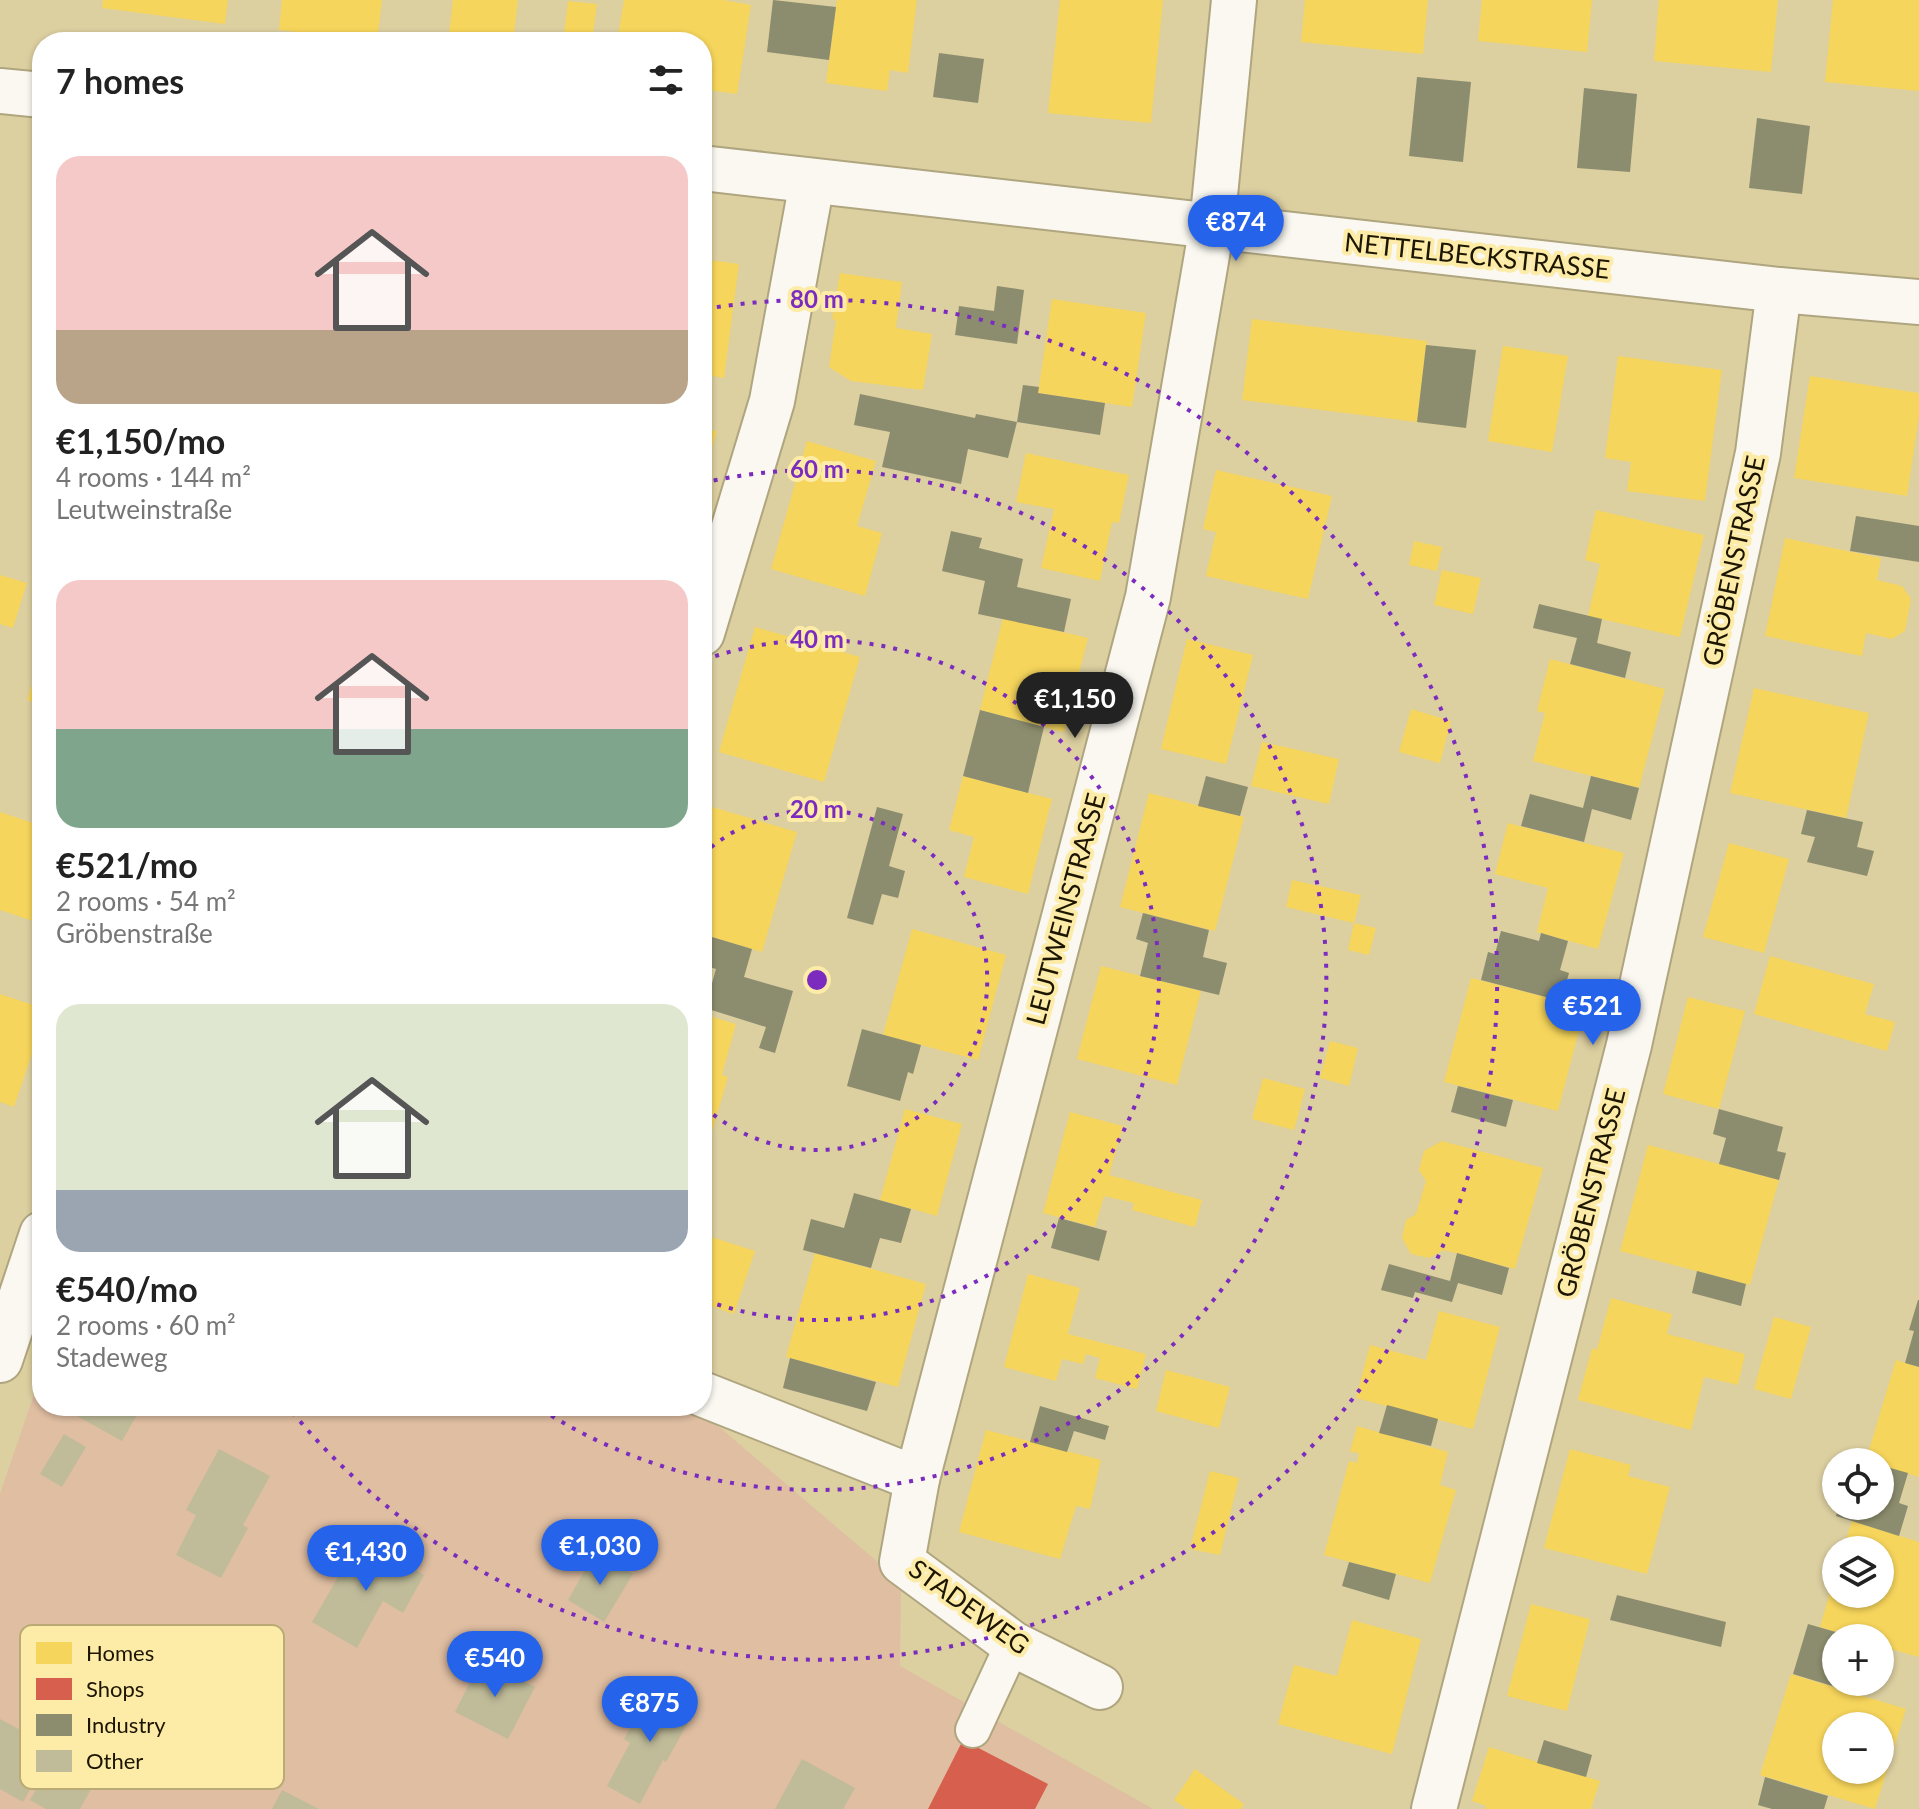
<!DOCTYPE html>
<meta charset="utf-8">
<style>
:root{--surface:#fff;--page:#f2f2f2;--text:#222;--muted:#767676;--accent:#2563eb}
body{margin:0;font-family:Lato,sans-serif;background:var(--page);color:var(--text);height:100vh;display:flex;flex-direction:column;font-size:30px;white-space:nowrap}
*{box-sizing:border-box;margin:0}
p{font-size:26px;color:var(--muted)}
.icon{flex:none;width:44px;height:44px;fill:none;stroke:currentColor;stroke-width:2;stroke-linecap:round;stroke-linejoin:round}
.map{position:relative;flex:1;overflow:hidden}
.panel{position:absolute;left:32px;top:32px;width:680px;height:1384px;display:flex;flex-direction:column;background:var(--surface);border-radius:32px;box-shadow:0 2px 6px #0004}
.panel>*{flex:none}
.tools{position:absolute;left:1822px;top:1448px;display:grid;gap:16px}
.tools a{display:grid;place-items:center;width:72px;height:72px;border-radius:50%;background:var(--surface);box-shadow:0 2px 6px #0004;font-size:40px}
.price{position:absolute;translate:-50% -68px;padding:0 18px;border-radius:28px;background:var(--accent);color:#fff;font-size:26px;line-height:52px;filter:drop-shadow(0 2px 4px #0008)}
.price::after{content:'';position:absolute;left:50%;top:48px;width:24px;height:18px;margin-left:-12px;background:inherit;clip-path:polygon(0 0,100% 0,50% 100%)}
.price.selected{background:#222;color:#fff}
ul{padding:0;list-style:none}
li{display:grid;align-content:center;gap:16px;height:424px;padding:0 24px}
li span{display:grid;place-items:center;height:248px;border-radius:24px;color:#555}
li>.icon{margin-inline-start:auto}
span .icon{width:144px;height:144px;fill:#fffc;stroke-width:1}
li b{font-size:34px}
h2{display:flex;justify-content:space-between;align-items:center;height:96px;padding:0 24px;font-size:34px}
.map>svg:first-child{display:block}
</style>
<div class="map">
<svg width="1919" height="1809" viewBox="0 0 1919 1809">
<rect width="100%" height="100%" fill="#dccfa0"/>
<path fill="#dfbea2" d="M42,1371v35h625l45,15 189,161 -1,84 253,143h-1153v-315z"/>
<g fill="#f6d55c" fill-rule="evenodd">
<path d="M103,0h125l-3,24 -123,-16z"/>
<path d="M282,0h100l-5,41 -98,-11z"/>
<path d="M453,0h65l-5,42h-65z"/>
<path d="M624,0h99l28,5 -14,89 -35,-5v-47h-85z"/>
<path d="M837,0h80l-9,73 -18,-3 -3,21 -61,-8z"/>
<path d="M1060,0h103l-12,123 -103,-10z"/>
<path d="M1305,0h123l-5,54 -122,-12z"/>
<path d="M1482,0h110l-5,52 -109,-11z"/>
<path d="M1659,0h119l-7,72 -117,-11z"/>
<path d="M1833,0h86v91l-94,-9z"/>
<path d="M568,1l29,3 -5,38h-29z"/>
<path d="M702,259l37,5 -15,114 -22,-4z"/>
<path d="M840,273l62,9 -6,46 36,6 -9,56 -72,-9 -22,-14 7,-47 -4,-1z"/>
<path d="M1052,299l94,14 -14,94 -94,-14z"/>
<path d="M1252,319l175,22 -10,81 -175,-22z"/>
<path d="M1503,346l65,10 -16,96 -64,-11z"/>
<path d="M1618,356l104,14 -17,131 -78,-10 4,-29 -26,-4z"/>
<path d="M1810,376l109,17v23l-12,80 -113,-18z"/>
<path d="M702,429l15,2 -14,48h-1z"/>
<path d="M807,441l69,20 -19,65 25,7 -17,63 -94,-27z"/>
<path d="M1026,453l103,22 -10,48 -7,-1 -12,59 -59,-13 13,-59 -38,-7z"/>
<path d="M1216,470l116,26 -24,103 -102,-23 10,-44 -13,-3z"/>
<path d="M1596,510l108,25 -24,102 -92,-21 12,-52 -15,-4z"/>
<path d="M1785,538l96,20 -4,22 25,6 9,13 -6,32 -13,8 -26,-6 -4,23 -97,-20z"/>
<path d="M1414,541l28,6 -5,24 -28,-6z"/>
<path d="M1442,570l39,8 -8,36 -39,-9z"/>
<path d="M0,575l27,8 -14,45 -13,-4z"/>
<path d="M1003,618l85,20 -24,94 -84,-22z"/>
<path d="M755,627l105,30 -36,125 -105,-30z"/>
<path d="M1187,639l66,16 -27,109 -65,-15z"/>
<path d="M41,655h1v50l-15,-5z"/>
<path d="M1550,659l115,30 -26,99 -106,-27 12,-48 -8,-2z"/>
<path d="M1754,688l115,25 -23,105 -116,-25z"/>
<path d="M1411,709l40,12 -11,42 -41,-11z"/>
<path d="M1262,742l77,17 -10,45 -78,-18z"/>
<path d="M963,776l89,23 -24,95 -64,-17 10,-40 -25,-7z"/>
<path d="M1149,793l95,24 -29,114 -95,-24z"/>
<path d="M702,804l95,28 -35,120 -60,-18z"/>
<path d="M0,812l42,14v98l-42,-14z"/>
<path d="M1508,823l116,30 -26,96 -61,-17 11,-44 -53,-14z"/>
<path d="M1729,843l60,16 -25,94 -61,-16z"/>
<path d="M1292,880l69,15 -7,28 22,5 -7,27 -21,-5 6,-27 -68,-16z"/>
<path d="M912,929l94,26 -28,105 -95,-25z"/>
<path d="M1770,956l104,28 -9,30 30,8 -8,29 -133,-37z"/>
<path d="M1101,966l100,25 -24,94 -100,-26z"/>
<path d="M1471,978l114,29 -27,104 -114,-29z"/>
<path d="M0,994l42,14v16l-28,83 -14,-5z"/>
<path d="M1688,997l57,14 -26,98 -56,-15z"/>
<path d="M702,1014l34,10 -14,51 6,2 -20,68 -6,-2z"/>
<path d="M1330,1041l28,7 -9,38 -29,-8z"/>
<path d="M1263,1078l42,11 -11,41 -42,-11z"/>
<path d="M905,1109l57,15 -25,92 -57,-16z"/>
<path d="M1070,1112l53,14 -14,49 93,25 -7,27 -63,-17 2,-7 -30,-7 -9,31 -52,-14z"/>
<path d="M1442,1141l101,27 -28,101 -71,-19 -15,8 -18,-4 -9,-16 4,-18 10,-6 10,-33 -7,-11 5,-19z"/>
<path d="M1648,1145l131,35 -29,105 -130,-34z"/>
<path d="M702,1234l53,17 -21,63 -32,-11z"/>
<path d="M815,1253l111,31 -28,103 -112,-30z"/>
<path d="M1028,1274l52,14 -12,46 78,20 -9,35 -42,-11 5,-20 -14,-4 -3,10 -21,-5 -6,22 -52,-14z"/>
<path d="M1611,1298l61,16 -5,20 78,20 -7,31 -34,-8 -13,53 -113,-30 14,-52 5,2z"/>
<path d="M1439,1311l61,16 -27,102 -117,-31 14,-53 56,15z"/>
<path d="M1774,1317l37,10 -20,72 -37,-10z"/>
<path d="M1896,1360l23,7v110l-39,-12v-3l-14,-2z"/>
<path d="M1166,1370l64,17 -11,41 -63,-17z"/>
<path d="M1357,1426l91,26 -8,33 16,5 -26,93 -106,-28 25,-94 8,2 2,-10 -9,-1z"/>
<path d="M986,1430l115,30 -11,49 -14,-3 -16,53 -101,-27z"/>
<path d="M1570,1449l61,16 -3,11 42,11 -23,87 -103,-26z"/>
<path d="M1210,1471l29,7 -19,77 -30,-6z"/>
<path d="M1852,1521l67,21v115l-39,-11v-8h-25l-35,-11 15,-52 1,19h44v-44h-37z"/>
<path d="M1531,1604l59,15 -23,92 -60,-15z"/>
<path d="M1352,1620l69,19 -29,115 -114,-30 16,-59 43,11z"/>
<path d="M1791,1674l115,35 -31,100 -115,-34zM1836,1726h44v44h-44z"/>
<path d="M1489,1747l111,34 -9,28h-106l1,-3 -14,-5z"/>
<path d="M1195,1769l49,35 -3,5h-54l-13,-9z"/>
</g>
<path fill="#d6604d" d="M963,1740l85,44 -13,25h-107z"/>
<g fill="#8c8c6e">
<path d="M773,0l63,7 -7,53 -62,-8z"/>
<path d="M939,53l45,6 -6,44 -45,-6z"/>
<path d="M1417,77l54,5 -8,80 -54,-6z"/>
<path d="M1584,88l53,6 -7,78 -53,-4z"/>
<path d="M1757,118l53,8 -8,68 -53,-6z"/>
<path d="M40,226h2v39l-7,-1z"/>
<path d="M997,286l27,4 -7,54 -62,-9 4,-29 35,5z"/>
<path d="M1426,345l50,5 -10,78 -49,-6z"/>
<path d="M1023,385l16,2 -1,6 67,10 -5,32 -83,-13z"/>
<path d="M860,394l115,24 1,-4 41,8 -9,36 -40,-9 -7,35 -79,-17 8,-35 -36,-7z"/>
<path d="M1856,516l63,10v36l-69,-11z"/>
<path d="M951,531l31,7 -3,10 44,11 -6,28 54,12 -7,33 -86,-18 7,-33 -43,-10z"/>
<path d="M1539,604l63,15 -5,24 34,9 -6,26 -55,-14 7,-26 -44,-10z"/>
<path d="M980,710l64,17 -16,66 -65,-17z"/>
<path d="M1206,776l42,11 -8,29 -42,-10z"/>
<path d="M1591,776l48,12 -8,32 -39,-11 -8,33 -63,-16 9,-32 53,14z"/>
<path d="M877,807l26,7 -14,52 16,5 -7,27 -16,-4 -9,31 -26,-7z"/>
<path d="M1807,810l56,12 -6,25 17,4 -7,25 -60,-14 8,-25 -14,-3z"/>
<path d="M1143,913l66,17 -6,27 24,6 -8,32 -79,-19 8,-33 -12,-4z"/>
<path d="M1501,931l38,10 2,-8 27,8 -8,29 9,3 -8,28 -80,-21 7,-28 7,2z"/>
<path d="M702,934l50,15 -8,28 49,14 -18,62 -16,-5 7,-21 -61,-19 11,-39 -14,-4z"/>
<path d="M862,1029l59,16 -8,29 -5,-2 -8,29 -53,-15z"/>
<path d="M1458,1086l55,14 -7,27 -55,-15z"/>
<path d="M1719,1109l64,18 -6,24 9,2 -7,27 -60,-16 7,-26 -13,-4z"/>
<path d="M854,1193l57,16 -10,34 -21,-5 -9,30 -68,-18 8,-31 33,9z"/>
<path d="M1059,1218l48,13 -8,30 -48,-13z"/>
<path d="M1457,1253l52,15 -7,27 -44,-12 -6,19 -37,-10 -2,6 -32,-8 8,-26 61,17z"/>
<path d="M1697,1271l49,13 -5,22 -49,-13z"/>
<path d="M1918,1300h1v67l-14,-4 9,-32 -5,-1z"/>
<path d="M790,1358l86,24 -9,29 -84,-23z"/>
<path d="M1387,1405l51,14 -7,27 -52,-13z"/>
<path d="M1040,1406l69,20 -4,14 -31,-9 -7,21 -37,-10z"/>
<path d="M1880,1465l28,8 -9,30 9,3 -9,30 -63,-20 3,-10h41z"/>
<path d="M1349,1562l47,12 -7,26 -47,-14z"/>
<path d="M1617,1595l109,27 -5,25 -111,-27z"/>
<path d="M1808,1624l45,13 -17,1v44h22l-3,11 -62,-19z"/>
<path d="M1544,1740l48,15 -6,22 -49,-14z"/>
<path d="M1765,1777l63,19 -4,13h-52l-14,-4z"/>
</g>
<g fill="#c0bc9a">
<path d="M83,1406h59l-20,35 -45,-25z"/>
<path d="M64,1434l22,13 -24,40 -22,-13z"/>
<path d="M219,1449l51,27 -27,49 5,3 -27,50 -45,-23 20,-40 -10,-5z"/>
<path d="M360,1539l64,36 -21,38 -20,-12 -26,47 -45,-26z"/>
<path d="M596,1551l37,23 -29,48 -36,-22z"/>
<path d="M481,1660l54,27 -27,52 -53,-27z"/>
<path d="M653,1688l42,22 -29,52 -3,-2 -23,44 -33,-18 23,-43 -6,-4z"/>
<path d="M0,1719l54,29 -31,54 -23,-13z"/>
<path d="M55,1756l41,24 -16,29h-34l-16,-9z"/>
<path d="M802,1759l53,29 -12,21h-68z"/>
<path d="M282,1790l37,19h-47z"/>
</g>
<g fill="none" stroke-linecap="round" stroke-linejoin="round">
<defs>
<path id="lane" d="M973,1730l40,-86"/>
<g id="street">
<path d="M0,91l42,4"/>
<path d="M702,168l1077,122 140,12"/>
<path d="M702,633l70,-232 40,-219"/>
<path d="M0,1360l42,-126"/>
<path d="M702,1394l215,85 -15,83 111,82 87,43"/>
<path d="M917,1479l231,-882 64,-371 22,-226"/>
<path d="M1434,1809l195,-764 129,-592 21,-163"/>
</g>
</defs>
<use href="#lane" stroke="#afa57f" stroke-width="38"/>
<use href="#street" stroke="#afa57f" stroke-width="48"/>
<use href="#lane" stroke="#faf8f1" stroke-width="34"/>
<use href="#street" stroke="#faf8f1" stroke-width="44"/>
</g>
<g fill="none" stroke="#7b2cbf" stroke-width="4" stroke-dasharray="4 8">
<path d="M702 855A170 170 0 1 1 702 1105"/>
<path d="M704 660A340 340 0 1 1 704 1300"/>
<path d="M702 483A510 510 0 1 1 539 1408"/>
<path d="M705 309A680 680 0 1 1 289 1408"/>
</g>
<g text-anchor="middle" stroke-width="8" stroke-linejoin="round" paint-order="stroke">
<g font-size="26" fill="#1c1500" stroke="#fdeba8">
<text transform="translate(1477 256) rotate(6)" y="9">NETTELBECKSTRASSE</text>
<text transform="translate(1734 561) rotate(-78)" y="9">GRÖBENSTRASSE</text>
<text transform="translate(1066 909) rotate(-75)" y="9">LEUTWEINSTRASSE</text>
<text transform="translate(1591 1193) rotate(-76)" y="9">GRÖBENSTRASSE</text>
<text transform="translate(969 1607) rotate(36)" y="9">STADEWEG</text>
</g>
</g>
<rect x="20" y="1625" width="264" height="164" rx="12" fill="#fdeba8" stroke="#baab76" stroke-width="2"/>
<rect x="36" y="1642" width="36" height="22" fill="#f6d55c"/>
<rect x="36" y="1678" width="36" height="22" fill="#d6604d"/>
<rect x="36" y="1714" width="36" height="22" fill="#8c8c6e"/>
<rect x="36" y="1750" width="36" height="22" fill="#c0bc9a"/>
<g font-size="22" fill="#1c1500">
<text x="86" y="1661">Homes</text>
<text x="86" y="1697">Shops</text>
<text x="86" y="1733">Industry</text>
<text x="86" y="1769">Other</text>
</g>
<circle cx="817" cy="980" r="12" fill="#7b2cbf" stroke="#fdeba8" stroke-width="4"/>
<g font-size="24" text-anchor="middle" font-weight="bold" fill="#7b2cbf" stroke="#fdeba8" stroke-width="8" stroke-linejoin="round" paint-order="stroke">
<text x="817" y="308">80 m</text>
<text x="817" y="478">60 m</text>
<text x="817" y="648">40 m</text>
<text x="817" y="818">20 m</text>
</g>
</svg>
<div class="tools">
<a><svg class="icon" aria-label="locate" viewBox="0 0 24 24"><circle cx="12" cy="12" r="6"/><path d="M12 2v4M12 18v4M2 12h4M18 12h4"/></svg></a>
<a><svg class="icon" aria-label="layers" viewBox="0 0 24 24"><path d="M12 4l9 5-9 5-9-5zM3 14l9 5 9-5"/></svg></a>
<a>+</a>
<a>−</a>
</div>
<b class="price" style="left:1236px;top:263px">€874</b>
<b class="price selected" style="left:1075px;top:740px">€1,150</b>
<b class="price" style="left:1593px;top:1047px">€521</b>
<b class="price" style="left:600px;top:1587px">€1,030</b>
<b class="price" style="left:366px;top:1593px">€1,430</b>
<b class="price" style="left:495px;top:1699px">€540</b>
<b class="price" style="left:650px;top:1744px">€875</b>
<section class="panel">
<h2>7 homes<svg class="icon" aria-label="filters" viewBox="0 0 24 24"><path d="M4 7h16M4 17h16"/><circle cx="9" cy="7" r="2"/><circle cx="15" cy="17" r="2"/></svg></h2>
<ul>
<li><span style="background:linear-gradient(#f6c9c9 70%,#b9a48a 0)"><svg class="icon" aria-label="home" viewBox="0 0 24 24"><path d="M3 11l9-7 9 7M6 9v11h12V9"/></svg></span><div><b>€1,150/mo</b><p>4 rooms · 144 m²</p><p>Leutweinstraße</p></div></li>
<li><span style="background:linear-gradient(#f6c9c9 60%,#7fa58c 0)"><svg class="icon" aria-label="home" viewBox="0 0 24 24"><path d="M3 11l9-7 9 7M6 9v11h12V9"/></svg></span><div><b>€521/mo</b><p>2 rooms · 54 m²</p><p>Gröbenstraße</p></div></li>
<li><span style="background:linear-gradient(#dfe7d0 75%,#9aa5b1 0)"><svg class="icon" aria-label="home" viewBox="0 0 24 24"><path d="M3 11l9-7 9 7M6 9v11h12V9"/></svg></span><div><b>€540/mo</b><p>2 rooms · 60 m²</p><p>Stadeweg</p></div></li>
</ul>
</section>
</div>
